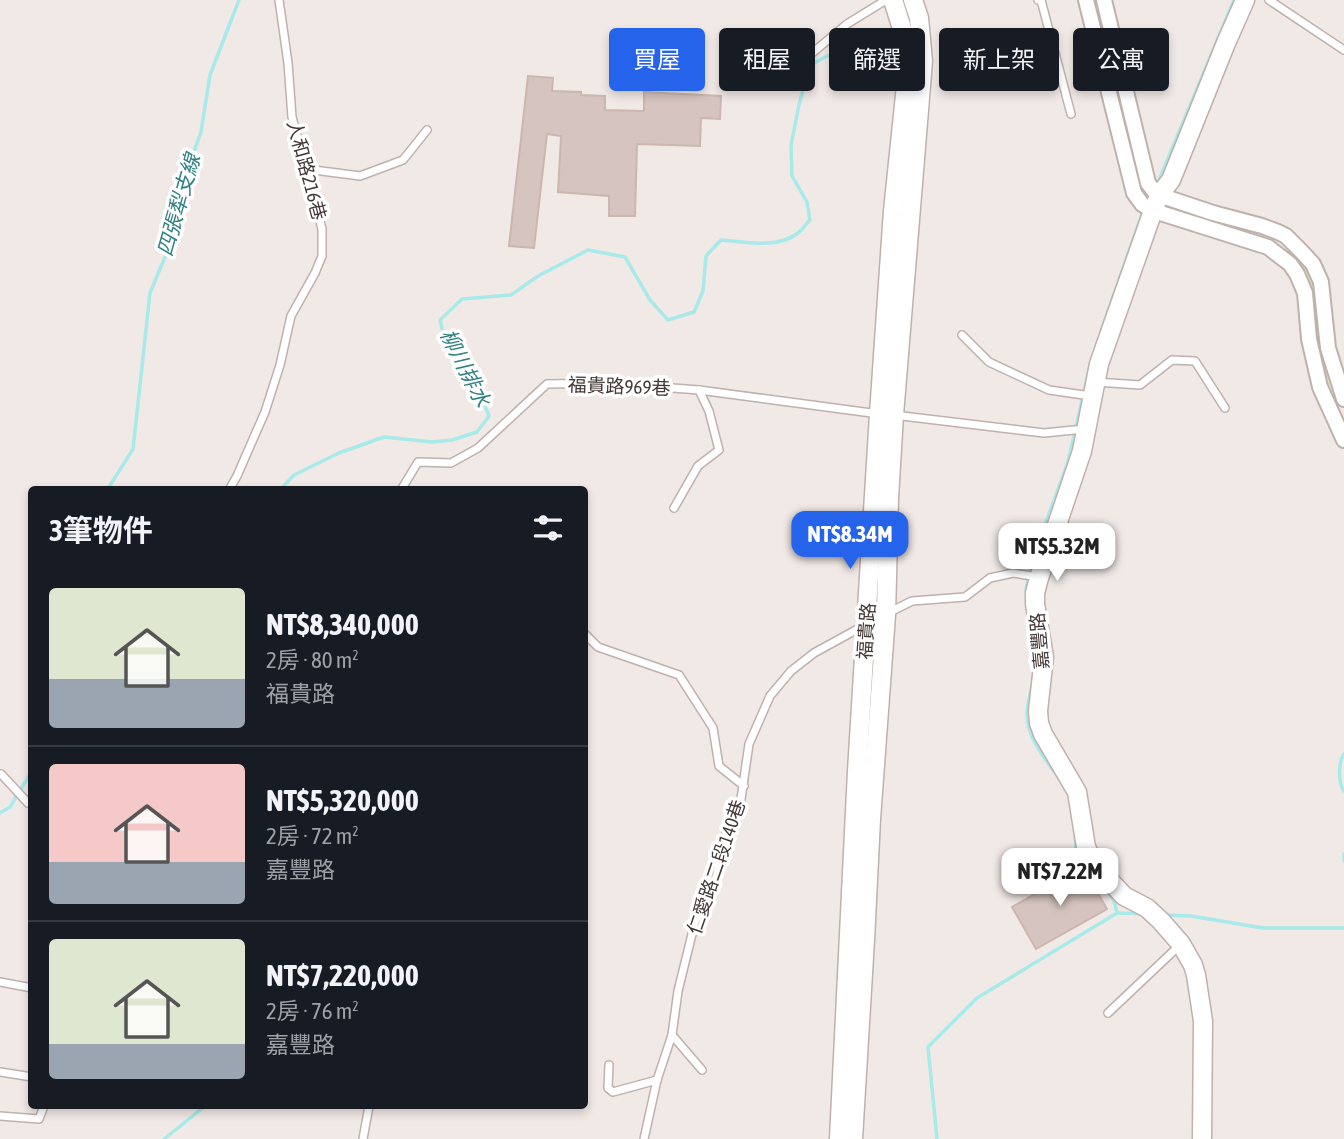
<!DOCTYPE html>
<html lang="zh-TW">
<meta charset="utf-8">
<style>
:root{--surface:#171b24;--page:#20242c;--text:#f1f3f6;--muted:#9ea1a6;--line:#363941;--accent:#2563eb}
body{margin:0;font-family:"Asap Condensed","Noto Sans TC",sans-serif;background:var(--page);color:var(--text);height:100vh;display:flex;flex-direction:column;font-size:26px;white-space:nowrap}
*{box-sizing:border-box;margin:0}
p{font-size:23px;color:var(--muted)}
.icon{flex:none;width:38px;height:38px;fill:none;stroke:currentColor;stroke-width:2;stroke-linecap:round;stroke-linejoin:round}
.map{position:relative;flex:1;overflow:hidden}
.drawer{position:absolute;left:28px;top:486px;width:560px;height:623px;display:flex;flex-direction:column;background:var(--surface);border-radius:7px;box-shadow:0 4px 10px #0003}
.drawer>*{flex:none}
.hud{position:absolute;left:609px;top:28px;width:630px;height:63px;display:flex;gap:14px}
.price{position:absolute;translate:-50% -60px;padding:0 16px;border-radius:14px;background:#fff;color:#222;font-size:23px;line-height:46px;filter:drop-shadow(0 2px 4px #0008)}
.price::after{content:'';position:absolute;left:50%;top:42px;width:21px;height:16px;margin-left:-10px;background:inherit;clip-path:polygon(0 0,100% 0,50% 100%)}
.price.current{background:var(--accent);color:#fff}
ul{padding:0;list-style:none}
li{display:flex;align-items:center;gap:21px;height:175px;padding:0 21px}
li+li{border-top:2px solid var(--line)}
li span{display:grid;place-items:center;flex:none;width:196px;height:140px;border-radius:7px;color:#555}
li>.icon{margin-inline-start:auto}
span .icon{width:84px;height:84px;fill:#fffc;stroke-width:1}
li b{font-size:30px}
h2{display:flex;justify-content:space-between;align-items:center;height:84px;padding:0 21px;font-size:30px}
.tag{padding:0 24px;border-radius:7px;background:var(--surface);box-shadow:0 4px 10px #0003;font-size:24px;line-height:63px}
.tag.current{background:var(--accent);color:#fff}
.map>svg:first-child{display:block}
</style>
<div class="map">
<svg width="1344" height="1139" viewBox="0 0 1344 1139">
<rect width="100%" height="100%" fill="#f1e9e6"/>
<path fill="#e1e2b2" d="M1287,246h4l24,32 19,106 -10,3 -10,-45 -30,-90 1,-4z"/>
<path fill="#a7eae9" d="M1090,0h11l42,177 -10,3z"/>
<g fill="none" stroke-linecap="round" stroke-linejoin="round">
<g stroke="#a7eae9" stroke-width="3.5">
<path d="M1159,180l75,-180"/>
<path d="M1100,334l42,-120"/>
<path d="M107,490l26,-41 17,-156 25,-60 6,-45 20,-56 9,-57 29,-75"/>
<path d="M280,490l14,-15 45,-22 45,-16 48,5 20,-2 25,-8 12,-16 -14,-35 -31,-45 -4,-16 22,-21 49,-4 27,-19 50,-26 37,7 25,43 18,20 26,-8 9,-21 3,-35 15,-16c25,2 56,9 77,-7 5,-4 8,-9 12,-13l-3,-18 -15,-26 -1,-31 8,-40 10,-39 18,-10 17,-2 46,27"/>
<path d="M1027,596l-1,-7 5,-26 37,-101 23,-101"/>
<path d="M1032,686c-2,9 -5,19 -5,28 0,24 18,45 32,64"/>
<path d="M1344,754c-6,9 -6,28 0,37"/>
<path d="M0,813l10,-6 22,-36"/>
<path d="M1075,834l1,18 6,7"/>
<path d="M1344,854v7"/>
<path d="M1117,913l27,1"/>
<path d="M1165,915l26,1 72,12h81"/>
<path d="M164,1139l41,-33"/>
<path d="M937,1139l-9,-92 49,-49 140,-85 -3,-12 -9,-14"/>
</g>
</g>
<g fill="#d5c4bf" stroke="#ccb6b0" stroke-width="2">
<path d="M528,76l25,2 -1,13 29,1v3l24,1v14l39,1v-19l77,4 -1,23 -19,-1 -1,28 -63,-2 -2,72h-26v-20l-51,-4 3,-56 -14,-2 -13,114 -25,-2z"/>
<path d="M1083,867l24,42 -71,40 -24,-42z"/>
</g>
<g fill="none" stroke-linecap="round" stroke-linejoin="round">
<defs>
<g id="service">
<path d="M1038,0h3l30,114"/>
<path d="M1269,0l75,50"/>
<path d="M775,84l72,-60 39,-24"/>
<path d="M306,169l54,7 43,-16 24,-30"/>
<path d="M962,335l27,27 60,28 42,6"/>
<path d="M1096,382l44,3 32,-25 23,1 30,47"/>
<path d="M894,415l150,18 40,-4"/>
<path d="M229,490l8,-14 28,-64 15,-47 11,-49 24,-43 7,-17v-27l-30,-112 -4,-54 -9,-63"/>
<path d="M401,490l17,-28 33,1 27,-15 69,-64 59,-1 93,7 180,24"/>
<path d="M674,508l24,-42 21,-16 -10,-39 -10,-21"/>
<path d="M888,613l24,-12 53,-4 25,-19 23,-5 25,4"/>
<path d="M584,633l14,14 81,28 34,53 6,38 25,20"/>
<path d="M1,774l27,29 4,1"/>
<path d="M0,982l32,6"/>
<path d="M1108,1013l73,-69"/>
<path d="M672,1035l30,35"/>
<path d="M609,1065l-1,23 5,4 44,-12"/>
<path d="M0,1072l32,5"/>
<path d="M0,1116l39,3 5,-13"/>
<path d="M363,1139l6,-33"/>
<path d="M644,1139l13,-59 15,-45 6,-44 17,-69 14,-25 8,-23 5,-32 18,-36 9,-62 21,-48 21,-25 23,-18 51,-28"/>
</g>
<g id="minor">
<path d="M1086,0l48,193 8,11 9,6 117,37 22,17 7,10 8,19 4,46 11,48 24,53"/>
<path d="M1104,0l44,183 6,8 11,6 48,16 49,13 16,6 8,4 15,15 12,13 8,18 7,66 16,51"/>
</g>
<g id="tertiary">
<path d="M839,1139l18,-368 22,-357 14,-203 14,-135 -2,-38 -12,-38"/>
<path d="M853,1139l12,-199 6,-121 15,-204 3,-117 5,-83 29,-354 -4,-43 -6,-18"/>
<path d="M1202,1139l1,-118 -7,-46 -3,-10 -12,-21 -20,-23 -14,-13 -23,-12 -14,-15 -20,-25 -4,-9 -9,-55 -34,-58 -4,-11 -1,-12 6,-54 -9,-53v-11l4,-15 43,-127 17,-87 55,-156 6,-14 11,-14 55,-137 19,-43"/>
</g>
</defs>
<use href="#service" stroke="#bfb1ac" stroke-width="10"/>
<use href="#minor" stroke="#bfb1ac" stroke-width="18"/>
<use href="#tertiary" stroke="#bfb1ac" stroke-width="21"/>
<use href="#service" stroke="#fff" stroke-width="7"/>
<use href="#minor" stroke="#fff" stroke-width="14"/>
<use href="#tertiary" stroke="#fff" stroke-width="18"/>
</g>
<g text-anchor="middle" stroke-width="7" stroke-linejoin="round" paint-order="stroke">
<g font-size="19" fill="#433836" stroke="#fff">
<text transform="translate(307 170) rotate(75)" y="7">人和路216巷</text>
<text transform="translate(619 386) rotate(2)" y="7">福貴路969巷</text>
<text transform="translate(866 631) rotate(-86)" y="7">福貴路</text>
<text transform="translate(1039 641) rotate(-95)" y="7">嘉豐路</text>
<text transform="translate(716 867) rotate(-71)" y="7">仁愛路二段140巷</text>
</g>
<g font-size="21" font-style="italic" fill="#2e8081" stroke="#fff">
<text transform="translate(179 205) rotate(-74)" y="7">四張犁支線</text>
<text transform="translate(465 368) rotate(63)" y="7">柳川排水</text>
</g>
</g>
</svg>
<b class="price current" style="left:850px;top:571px">NT$8.34M</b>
<b class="price" style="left:1057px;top:583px">NT$5.32M</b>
<b class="price" style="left:1060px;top:908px">NT$7.22M</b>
<div class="hud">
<a class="tag current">買屋</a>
<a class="tag">租屋</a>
<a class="tag">篩選</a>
<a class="tag">新上架</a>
<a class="tag">公寓</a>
</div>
<section class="drawer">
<h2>3筆物件<svg class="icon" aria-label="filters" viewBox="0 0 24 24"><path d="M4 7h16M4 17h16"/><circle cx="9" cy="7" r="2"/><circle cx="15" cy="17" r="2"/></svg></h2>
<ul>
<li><span style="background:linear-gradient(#dfe7d0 65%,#9aa5b1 0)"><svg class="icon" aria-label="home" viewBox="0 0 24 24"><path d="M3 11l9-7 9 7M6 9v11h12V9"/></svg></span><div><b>NT$8,340,000</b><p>2房 · 80 m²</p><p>福貴路</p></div></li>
<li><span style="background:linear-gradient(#f6c9c9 70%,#9aa5b1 0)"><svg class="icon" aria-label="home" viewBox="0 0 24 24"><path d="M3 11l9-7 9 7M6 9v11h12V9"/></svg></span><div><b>NT$5,320,000</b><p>2房 · 72 m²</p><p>嘉豐路</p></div></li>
<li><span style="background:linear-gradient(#dfe7d0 75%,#9aa5b1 0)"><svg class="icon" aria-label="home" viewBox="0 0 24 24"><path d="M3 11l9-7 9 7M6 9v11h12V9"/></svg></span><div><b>NT$7,220,000</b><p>2房 · 76 m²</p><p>嘉豐路</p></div></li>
</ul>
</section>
</div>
